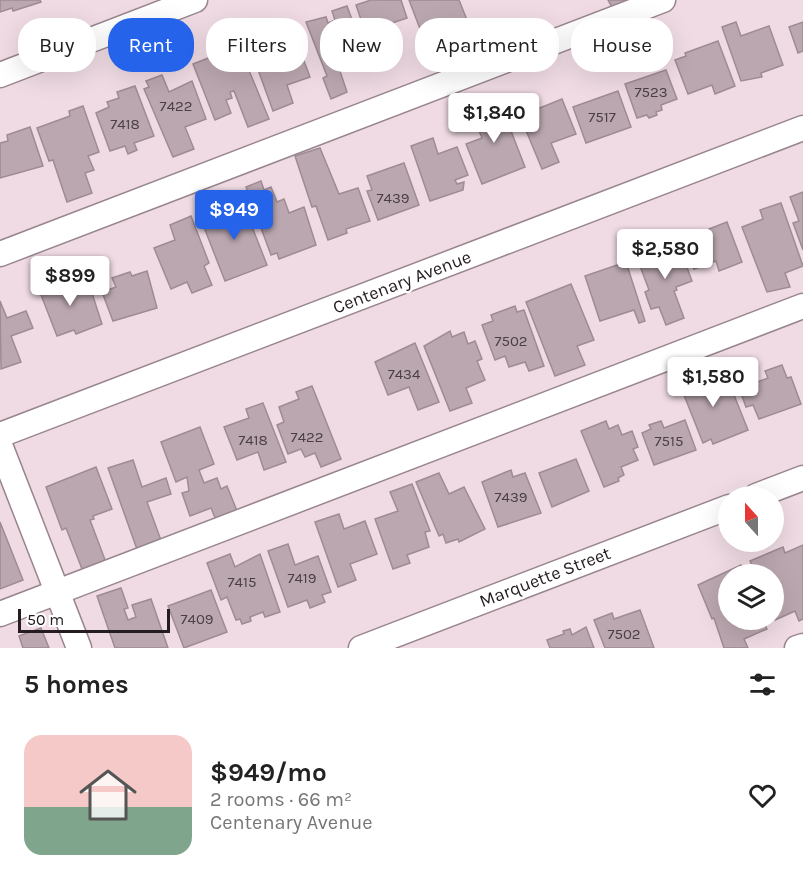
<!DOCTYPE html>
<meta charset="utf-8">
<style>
:root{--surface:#fff;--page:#f2f2f2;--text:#222;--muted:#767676;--line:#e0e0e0;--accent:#2563eb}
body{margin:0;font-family:Karla,sans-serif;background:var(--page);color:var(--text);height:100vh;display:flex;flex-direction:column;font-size:22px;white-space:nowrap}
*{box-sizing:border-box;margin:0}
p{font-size:20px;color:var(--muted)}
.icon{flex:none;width:33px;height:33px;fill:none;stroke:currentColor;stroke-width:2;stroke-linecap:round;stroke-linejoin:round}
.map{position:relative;height:648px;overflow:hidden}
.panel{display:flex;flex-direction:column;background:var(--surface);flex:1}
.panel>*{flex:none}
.top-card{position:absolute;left:18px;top:18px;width:768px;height:54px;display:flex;gap:12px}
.needle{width:39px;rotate:339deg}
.tools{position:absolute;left:718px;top:486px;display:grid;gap:12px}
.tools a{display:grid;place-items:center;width:66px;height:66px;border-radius:50%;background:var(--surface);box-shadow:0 6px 24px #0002;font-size:30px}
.scale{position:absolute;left:18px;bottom:15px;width:152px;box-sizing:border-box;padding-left:6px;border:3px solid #241c20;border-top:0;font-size:16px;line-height:21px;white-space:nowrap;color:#241c20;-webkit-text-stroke:4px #fff;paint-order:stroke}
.price{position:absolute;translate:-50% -51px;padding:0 14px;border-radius:6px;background:#fff;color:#222;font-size:20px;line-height:39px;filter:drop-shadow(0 2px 3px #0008)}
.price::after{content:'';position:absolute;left:50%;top:36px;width:18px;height:14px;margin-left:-9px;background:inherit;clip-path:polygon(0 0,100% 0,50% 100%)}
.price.current{background:var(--accent);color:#fff}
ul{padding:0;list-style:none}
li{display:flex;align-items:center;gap:18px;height:150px;padding:0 24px}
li+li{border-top:2px solid var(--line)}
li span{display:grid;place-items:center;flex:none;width:168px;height:120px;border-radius:18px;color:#555}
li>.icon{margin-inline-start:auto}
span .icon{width:72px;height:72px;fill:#fffc;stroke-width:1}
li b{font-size:26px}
h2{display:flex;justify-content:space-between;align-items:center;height:72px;padding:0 24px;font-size:26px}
.pill{padding:0 21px;border-radius:24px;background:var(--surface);box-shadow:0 6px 24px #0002;font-size:21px;line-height:54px}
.pill.current{background:var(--accent);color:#fff}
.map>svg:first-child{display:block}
</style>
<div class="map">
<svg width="803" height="648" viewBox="0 0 803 648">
<rect width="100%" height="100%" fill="#f0dbe4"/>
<g fill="#bba7b0" stroke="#9e8b93" stroke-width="1.5">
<path d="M0,0h40l1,2 -28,9 -1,-3 -12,4z"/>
<path d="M371,0h30l6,18 -27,9 2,5 -15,5 -11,-32z"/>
<path d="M409,0h50l10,25 -22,9 7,17 -22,9z"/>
<path d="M608,0h29l-24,9z"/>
<path d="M347,6l18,49 -27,10 9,27 -16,7 -8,-21 4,-2 -21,-54 20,-5 2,6 7,-3 -3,-9z"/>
<path d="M736,22l5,14 28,-10 14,39 -22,8 1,4 -21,4 -19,-54z"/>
<path d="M803,22v29l-5,2 -9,-26z"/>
<path d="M292,29l18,48 -23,8 6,18 -20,8 -25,-69z"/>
<path d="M718,41l17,45 -20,8 -3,-9 -24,9 -13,-34 11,-4 -1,-3z"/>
<path d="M239,46l30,73 -21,8 -14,-36 -4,1 2,6 -6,2 5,13 -16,7 -22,-56z"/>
<path d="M666,70l11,29 -16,6 1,5 -6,2 1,3 -8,3 -2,-3 -10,3 -12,-34z"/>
<path d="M162,75l7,17 23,-11 14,38 -21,8 9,22 -21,8 -29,-68 5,-2 -3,-6z"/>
<path d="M135,86l19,50 -20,7 3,7 -9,4 -3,-8 -15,5 -14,-38 13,-6 -2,-5 12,-4 -2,-6z"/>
<path d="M618,91l13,36 -45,16 -13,-36z"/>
<path d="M562,99l14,35 -25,9 8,19 -17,7 -22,-53z"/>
<path d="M499,100l26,67 -43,17 -16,-40 16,-6 -11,-27z"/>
<path d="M83,106l16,46 -11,4 6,14 -9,3 7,20 -25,9 -14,-42 -4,1 -12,-33 33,-12 -1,-5z"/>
<path d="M30,127l13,39 -43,12v-35l8,-2 -1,-6z"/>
<path d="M433,138l5,16 19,-7 11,28 -13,5 2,4 7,-2 -1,8 -33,11 -19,-55z"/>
<path d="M320,148l19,46 19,-6 12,33 -24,8 1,4 -19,7 -12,-34 -4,1 -17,-51z"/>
<path d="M404,163l15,42 -41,15 -11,-29 5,-1 -5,-14z"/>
<path d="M261,181l3,9 7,-3 6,15 7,-3 5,14 15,-6 12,38 -37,14 -2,-6 -6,2 -25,-68z"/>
<path d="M803,192v58l-10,-27 6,-2 -9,-24z"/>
<path d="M242,201l25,64 -42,16 -25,-64z"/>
<path d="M781,203l22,63 -18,7 5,14 -23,5 -25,-65 21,-8 -3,-9z"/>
<path d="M191,216l18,47 -5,3 8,19 -20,8 -5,-11 -16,7 -17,-41 21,-8 -5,-15z"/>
<path d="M727,222l15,40 -23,9 -3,-10 -22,8 -10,-26 26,-10 -1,-4z"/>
<path d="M678,243l14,38 -16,6 1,3 -3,1 10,27 -18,7 -7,-18 -8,2 -6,-17 4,-2 -12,-32z"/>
<path d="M626,262l19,59 -6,2 -5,-13 -34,11 -15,-45z"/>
<path d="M147,271l10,37 -44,13 -11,-29 14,-5 -4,-9 18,-6 2,4z"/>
<path d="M70,275l7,17 13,-5 12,37 -26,10 -2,-4 -17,6 -19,-49z"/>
<path d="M571,284l23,56 -17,6 8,19 -30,11 -29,-74z"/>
<path d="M0,301l7,17 19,-7 7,17 -22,8 10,26 -20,7z"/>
<path d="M515,306l2,6 7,-2 20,56 -15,5 -4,-9 -16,5 -4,-11 -10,4 -13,-35 11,-4 -2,-6z"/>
<path d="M450,331l2,6 12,-5 4,12 7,-3 7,18 -5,2 8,19 -19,8 6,15 -22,8 -26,-65z"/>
<path d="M415,343l24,59 -21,8 -9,-23 -21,8 -13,-33z"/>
<path d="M782,365l5,13 4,-1 10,27 -42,15 -6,-14 -7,2 -5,-14 6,-3 -1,-4 22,-8 -3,-7z"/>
<path d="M700,372l4,11 22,-8 22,55 -35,14 -2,-5 -8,4 -25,-63z"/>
<path d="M312,386l29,73 -20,8 -6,-14 -10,4 -4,-8 -13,5 -11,-29 7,-3 -5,-15 20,-8 -3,-7z"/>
<path d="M263,403l23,59 -22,8 -6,-18 -21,8 -13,-33 25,-9 -3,-9z"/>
<path d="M685,420l11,30 -42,15 -12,-32 9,-4 -2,-4 12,-4 3,7z"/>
<path d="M606,421l3,8 9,-4 4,10 10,-4 6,16 -5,2 5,11 -17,7 3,8 -6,3 1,3 -15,6 -23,-56z"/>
<path d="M200,427l14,37 -15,6 5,13 13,-5 4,11 6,-3 10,25 -21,9 -5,-12 -21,8 -8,-23 7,-2 -2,-14 -11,5 -15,-40z"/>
<path d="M576,459l13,32 -37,16 -13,-34z"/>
<path d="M133,460l9,27 24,-9 5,16 -24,8 15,41 -24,9 -30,-84z"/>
<path d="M96,467l16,42 -19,7 1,3 -4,1 17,45 -23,9 -18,-46 -4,2 -16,-43z"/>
<path d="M511,470l2,7 12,-4 16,40 -43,14 -16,-45z"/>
<path d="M439,473l10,21 15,-7 21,42 -26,13 -1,-3 -12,4 -3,-9 -4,2 -23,-54z"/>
<path d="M412,484l18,47 -5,1 4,15 -22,8 3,8 -17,6 -18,-50 23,-8 -8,-19z"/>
<path d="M339,514l5,15 21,-8 12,33 -27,10 6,16 -18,7 -23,-65z"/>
<path d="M0,522l23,58 -23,9z"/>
<path d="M288,544l7,21 23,-9 13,36 -9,3 3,7 -15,6 -3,-8 -19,7 -20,-56z"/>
<path d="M803,545v74l-4,2 -4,-10 -20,9 -1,-46h-18l-6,-13 33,-14 2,6z"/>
<path d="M230,554l5,13 25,-13 20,58 -15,5 -2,-5 -13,5 1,4 -9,3 -2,-5 -4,1 -9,-23 -6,3 -14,-37z"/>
<path d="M741,565l4,9h-16v46h34l4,9 -23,10 4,9h-24l-10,-30 -2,1 -14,-34z"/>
<path d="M121,588l7,20 -4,1 4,11 8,-3 -4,-12 19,-6 17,49h-53l-18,-52z"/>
<path d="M211,590l16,42 -43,16 -16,-42z"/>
<path d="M640,610l14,38h-49l-11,-28 18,-7 2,6z"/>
<path d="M586,627l8,21h-44l-3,-8 17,-6 -1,-3 7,-2 2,6z"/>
<path d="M41,628l8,20h-26l-4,-12z"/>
</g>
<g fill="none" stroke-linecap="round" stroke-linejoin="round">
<defs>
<g id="minor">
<path d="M0,75l195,-75"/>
<path d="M0,254l663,-254"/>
<path d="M0,435l803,-307"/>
<path d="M0,445l79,203"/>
<path d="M756,496l47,-18"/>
<path d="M0,614l803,-308"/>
<path d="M361,648l368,-141"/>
<path d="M797,648l6,-2"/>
</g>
</defs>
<use href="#minor" stroke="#98858d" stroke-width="27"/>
<use href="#minor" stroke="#fff" stroke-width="24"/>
</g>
<g text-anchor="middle" stroke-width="5" stroke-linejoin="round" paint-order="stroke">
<g font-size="15" fill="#4a3f44">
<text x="651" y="97">7523</text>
<text x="176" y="111">7422</text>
<text x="602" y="122">7517</text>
<text x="125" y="129">7418</text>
<text x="393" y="203">7439</text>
<text x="511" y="346">7502</text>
<text x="404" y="379">7434</text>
<text x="307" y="442">7422</text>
<text x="253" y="445">7418</text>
<text x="669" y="446">7515</text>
<text x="511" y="502">7439</text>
<text x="302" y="583">7419</text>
<text x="242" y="587">7415</text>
<text x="197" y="624">7409</text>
<text x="624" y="639">7502</text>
</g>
<g font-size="18" fill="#241c20" stroke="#fff">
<text transform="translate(402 282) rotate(-21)" y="6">Centenary Avenue</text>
<text transform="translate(545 577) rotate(-21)" y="6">Marquette Street</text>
</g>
</g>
</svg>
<div class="tools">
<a><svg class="needle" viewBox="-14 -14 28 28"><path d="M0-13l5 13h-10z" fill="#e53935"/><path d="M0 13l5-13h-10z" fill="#767676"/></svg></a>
<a><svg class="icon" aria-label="layers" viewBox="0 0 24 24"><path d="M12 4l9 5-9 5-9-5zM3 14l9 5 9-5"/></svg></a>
</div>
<div class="scale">50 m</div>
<b class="price" style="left:494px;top:144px">$1,840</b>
<b class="price current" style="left:234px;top:241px">$949</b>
<b class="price" style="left:665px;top:280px">$2,580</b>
<b class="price" style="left:70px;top:307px">$899</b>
<b class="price" style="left:713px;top:408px">$1,580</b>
<div class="top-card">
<a class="pill">Buy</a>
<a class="pill current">Rent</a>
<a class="pill">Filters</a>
<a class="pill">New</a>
<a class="pill">Apartment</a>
<a class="pill">House</a>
</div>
</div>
<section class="panel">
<h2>5 homes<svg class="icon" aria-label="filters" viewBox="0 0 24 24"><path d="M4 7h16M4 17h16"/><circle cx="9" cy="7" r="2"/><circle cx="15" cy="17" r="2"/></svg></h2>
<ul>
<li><span style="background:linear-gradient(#f6c9c9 60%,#7fa58c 0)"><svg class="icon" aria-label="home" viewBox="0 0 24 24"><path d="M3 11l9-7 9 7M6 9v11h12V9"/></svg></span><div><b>$949/mo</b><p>2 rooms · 66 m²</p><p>Centenary Avenue</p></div><svg class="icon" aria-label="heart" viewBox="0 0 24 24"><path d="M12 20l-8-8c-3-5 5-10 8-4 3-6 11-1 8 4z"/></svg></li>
</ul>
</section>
